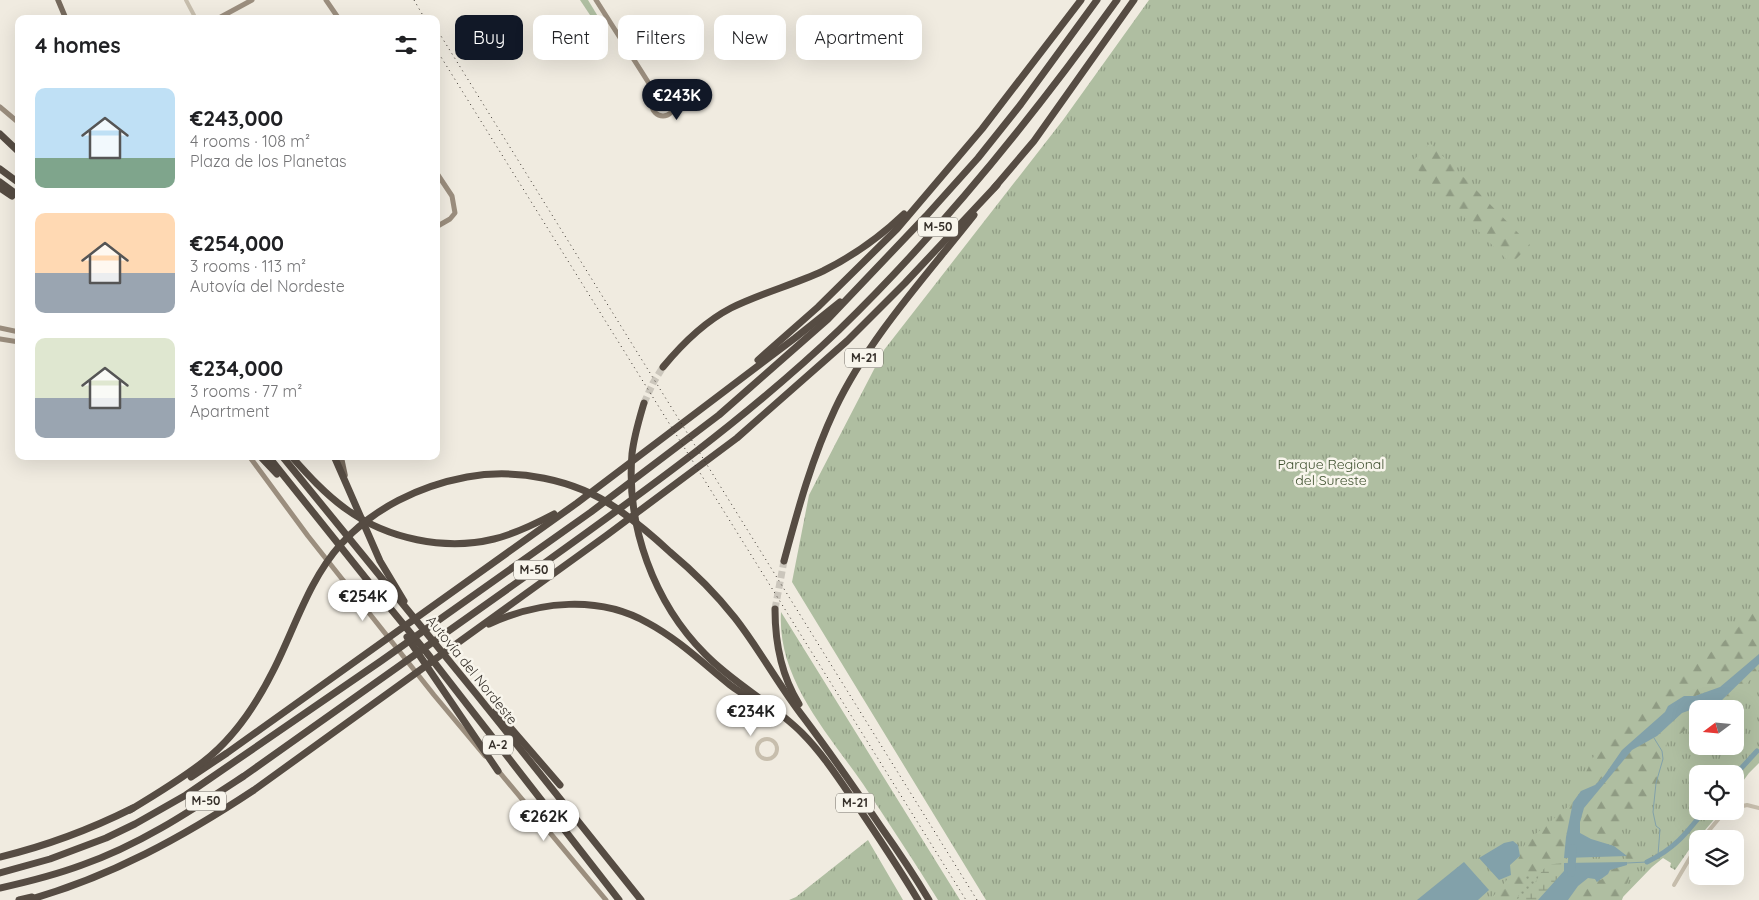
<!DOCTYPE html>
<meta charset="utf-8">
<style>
:root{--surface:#fff;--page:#f6f6f6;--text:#202124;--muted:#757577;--accent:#111827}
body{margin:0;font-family:Quicksand,sans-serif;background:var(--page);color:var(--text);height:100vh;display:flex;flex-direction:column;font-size:19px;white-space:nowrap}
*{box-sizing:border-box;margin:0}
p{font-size:16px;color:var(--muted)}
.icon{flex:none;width:28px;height:28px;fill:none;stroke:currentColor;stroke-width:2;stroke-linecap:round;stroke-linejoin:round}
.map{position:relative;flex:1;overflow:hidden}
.side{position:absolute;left:15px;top:15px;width:425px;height:445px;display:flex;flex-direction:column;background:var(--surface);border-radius:10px;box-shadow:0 5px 20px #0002}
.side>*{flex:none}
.banner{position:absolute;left:455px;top:15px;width:475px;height:45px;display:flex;gap:10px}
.needle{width:32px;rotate:254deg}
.fabs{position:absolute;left:1689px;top:700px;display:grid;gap:10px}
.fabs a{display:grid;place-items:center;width:55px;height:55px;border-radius:10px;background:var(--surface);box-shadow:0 5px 20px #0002;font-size:25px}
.price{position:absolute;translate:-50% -42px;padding:0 11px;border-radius:18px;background:#fff;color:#222;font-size:16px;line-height:32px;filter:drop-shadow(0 1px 2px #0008)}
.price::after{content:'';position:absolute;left:50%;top:30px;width:15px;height:11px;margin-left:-8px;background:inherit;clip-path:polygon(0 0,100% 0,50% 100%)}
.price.current{background:var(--accent);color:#fff}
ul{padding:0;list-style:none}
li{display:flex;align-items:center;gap:15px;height:125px;padding:0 20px}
li span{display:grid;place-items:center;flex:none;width:140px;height:100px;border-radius:10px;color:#555}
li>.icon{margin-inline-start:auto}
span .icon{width:60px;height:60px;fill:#fffc;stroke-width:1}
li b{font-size:21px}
h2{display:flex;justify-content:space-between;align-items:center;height:60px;padding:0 20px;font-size:21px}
.pill{padding:0 18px;border-radius:10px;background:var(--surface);box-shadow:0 5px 20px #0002;font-size:18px;line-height:45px}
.pill.current{background:var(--accent);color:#fff}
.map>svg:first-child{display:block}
</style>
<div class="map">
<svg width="1759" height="900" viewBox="0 0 1759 900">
<defs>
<pattern id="grass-tufts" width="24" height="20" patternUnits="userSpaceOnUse" patternTransform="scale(1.25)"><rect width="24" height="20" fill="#afbea1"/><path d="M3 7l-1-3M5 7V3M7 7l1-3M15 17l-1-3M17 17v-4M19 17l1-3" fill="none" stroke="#8f9b83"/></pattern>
<pattern id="forest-firs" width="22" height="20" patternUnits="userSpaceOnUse" patternTransform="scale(1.25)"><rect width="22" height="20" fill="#afbea1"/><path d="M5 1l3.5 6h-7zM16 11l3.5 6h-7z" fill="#8f9b83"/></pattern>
<pattern id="wetland-marsh" width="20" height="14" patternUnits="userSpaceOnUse" patternTransform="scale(1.25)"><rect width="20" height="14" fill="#afbea1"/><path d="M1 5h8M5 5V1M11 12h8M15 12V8" fill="none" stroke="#8f9b83"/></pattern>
<pattern id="garden-dots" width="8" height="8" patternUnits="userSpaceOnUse" patternTransform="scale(1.25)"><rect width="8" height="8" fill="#afbea1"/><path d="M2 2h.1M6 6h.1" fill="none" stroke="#8f9b83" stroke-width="1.8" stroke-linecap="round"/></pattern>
</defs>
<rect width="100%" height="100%" fill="#f0ebe0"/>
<g fill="url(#grass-tufts)" fill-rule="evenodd">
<path d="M580,0h8l14,23 -2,7z"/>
<path d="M1149,0h610v763l-10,10 -14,19v-18h-37v37h17l3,4 -25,29 -18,26 -5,-3 1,-4 -8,-5 -11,9 -32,33h-634l-194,-318 17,-87 75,-145 179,-230zM1698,709h37v37h-37z"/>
<path d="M781,612l179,288h-22c-24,-39 -50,-78 -75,-116 -36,-52 -86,-105 -82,-172z"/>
<path d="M868,840l35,60h-114l7,-3z"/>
</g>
<g fill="url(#forest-firs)">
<path d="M1430,143l100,102 -19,19 -100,-101z"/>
<path d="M1759,607v47l-3,3 -36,30 -52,19 -3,6 -43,38 -18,26 -9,9 -14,6 -8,11 -7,35 -2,26 -15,1 -10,9 -13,3 -2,10 -8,14h-26l21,-25 15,-33 43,-36 33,-66 120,-97z"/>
<path d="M1759,664v6l-35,39h-11l3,-1 7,-9z"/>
<path d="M1693,709h4v12l-17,13 -13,5c-1,18 -5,55 -19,68 -9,8 -20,14 -30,21l18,19 -6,28 -8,25h-54l10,-14 10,-8 7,1 2,3c6,-3 10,-6 13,-12l16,-5 1,-9 -13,-10 -23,-7 -11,-7v-10l4,-14 41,-51 7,-7 25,-14 25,-23z"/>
</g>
<path fill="url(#wetland-marsh)" d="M1564,863l1,8 -27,29h-15c4,-7 11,-14 14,-21 8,-14 11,-15 27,-16z"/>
<path fill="url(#garden-dots)" d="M1539,873l-1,5 -15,22h-7l8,-14 2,-10z"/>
<g fill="#82a1aa">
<path d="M1759,654v10l-36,35 -7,9 -23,1 -11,4 -25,23 -25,14 -48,58 -4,14v11l11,6 23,7 13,10 -63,2 2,-21 7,-35 8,-11 14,-6 9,-9 18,-26 43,-38 3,-6 16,-10h11l25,-9z"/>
<path d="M1513,841l5,4 2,11 -10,9 1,10 -12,5 -20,-22 25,-15z"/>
<path d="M1464,862l25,28 -11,10h-61z"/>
<path d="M1627,862v3l-17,5 -2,4 -11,8 -2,-3 -7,-1 -10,8 -10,14h-30l26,-29v-8z"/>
</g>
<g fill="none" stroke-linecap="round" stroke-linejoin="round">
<path stroke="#82a1aa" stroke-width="1" d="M1627,863l20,-1 11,-7 2,-26 -4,-3 -3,-14 3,-29 7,-24 -1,-8 -8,-13"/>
<g stroke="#82a1aa" stroke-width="5">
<path d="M1735,775l22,-24"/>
<path d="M1647,862c27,-13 39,-28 57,-51"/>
</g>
<path stroke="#82a1aa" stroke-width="8" d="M1571,873l2,-25"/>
<g stroke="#cbc6bc" stroke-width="7" stroke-dasharray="7 3.5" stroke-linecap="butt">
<path d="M644,403l9,-20 10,-16"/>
<path d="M775,609l9,-48"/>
</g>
<g stroke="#c7bead" stroke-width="4">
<path d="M186,0l10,19"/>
<circle cx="767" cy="749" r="10"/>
<path d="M1735,808l12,-3 12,3"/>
<path d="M1702,839l19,-23 7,-5"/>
<path d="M1674,885l24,-41"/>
</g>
<g stroke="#9b8e7e" stroke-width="5">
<path d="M326,0l13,19"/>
<path d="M596,0l61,96"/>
<path d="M217,19l35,-19"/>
<circle cx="663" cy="105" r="11"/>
<path d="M0,107l19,16"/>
<path d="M436,172l16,24 3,17 -5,6 -14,8"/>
<path d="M0,328l19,4"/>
<path d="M0,339l19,3"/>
<path d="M249,456l59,80 126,159 51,61"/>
<path d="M496,768l110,132"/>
</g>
<g stroke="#766a5d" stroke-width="5.5">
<path d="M58,0l8,19"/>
<path d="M341,456l4,19"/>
</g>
<g stroke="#564c43" stroke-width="7">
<path d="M0,134l19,18"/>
<path d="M0,169l19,14"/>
<path d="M0,182l19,14"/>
<path d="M0,188l12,8"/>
<path d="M994,188l40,-47 100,-141"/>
<path d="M758,360l60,-53 79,-78 85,-100 99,-129"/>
<path d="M663,367c19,-23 41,-45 68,-59 30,-15 62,-23 92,-37 30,-15 57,-34 81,-57"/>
<path d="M644,403c-5,17 -10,33 -12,51 -6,72 22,149 73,200 29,30 67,49 97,79 19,19 35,43 50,65 23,34 45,67 66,102"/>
<path d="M260,456l17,18"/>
<path d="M268,456l108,135 51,62 192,247"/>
<path d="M282,456l195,239 164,205"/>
<path d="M291,456c17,19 34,38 55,53 41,30 99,42 148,30 21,-5 41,-15 60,-25"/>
<path d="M334,456l46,105 24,40"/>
<path d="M784,561c14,-52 28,-103 51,-152 33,-70 91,-133 139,-194"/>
<path d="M775,609c0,34 6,66 24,95"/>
<path d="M489,624c50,-23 110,-29 159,-1 30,16 56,41 82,62 10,8 22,14 33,20"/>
<path d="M407,637l91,134"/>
<path d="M496,711l64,74"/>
<path d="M191,777l36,-24 350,-250 218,-165 45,-36"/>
<path d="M130,810c25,-15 50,-30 73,-48 30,-23 53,-57 70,-91 22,-43 35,-90 68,-127 33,-36 78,-58 126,-67 49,-9 107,2 149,31 19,13 37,28 54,44 24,20 46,42 65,66 25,32 44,68 69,100 27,36 52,72 77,109 17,24 33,48 48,73"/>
<path d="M0,857c46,-11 91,-28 133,-49"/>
<path d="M0,873l50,-14 56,-21 29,-14 51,-29 195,-134 210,-149 128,-97 109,-96 98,-103 52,-58 43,-54 76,-104"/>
<path d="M0,888c27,-6 55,-13 82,-23 58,-20 110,-55 162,-89 99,-71 199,-141 299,-212 102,-73 205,-147 296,-234 104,-101 194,-213 278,-330"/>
<path d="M19,900l13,-3"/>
<path d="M28,900c82,-23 155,-63 226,-110l353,-255 130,-97 110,-97 58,-58 92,-98"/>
</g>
<g stroke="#36302a" stroke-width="1" stroke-dasharray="1 4" stroke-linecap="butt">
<path d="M414,0l11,19"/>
<path d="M436,28l541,872"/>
<path d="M436,49l530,851"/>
</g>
</g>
<g text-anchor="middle" stroke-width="5" stroke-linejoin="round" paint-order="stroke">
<g fill="#f8f5ec" stroke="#706b64" stroke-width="1">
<rect x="918" y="217.5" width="40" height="19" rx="4"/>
<rect x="845" y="348.5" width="38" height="19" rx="4"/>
<rect x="514" y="560.5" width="40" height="19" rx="4"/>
<rect x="483" y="735.5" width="30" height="19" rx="4"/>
<rect x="186" y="791.5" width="40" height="19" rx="4"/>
<rect x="836" y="793.5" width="38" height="19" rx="4"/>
</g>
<g font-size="12" font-weight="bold" fill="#36302a">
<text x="938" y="231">M-50</text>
<text x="864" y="362">M-21</text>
<text x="534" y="574">M-50</text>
<text x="498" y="749">A-2</text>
<text x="206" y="805">M-50</text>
<text x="855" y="807">M-21</text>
</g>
<g font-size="14" fill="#405231" stroke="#f8f5ec">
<text x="1331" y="469">Parque Regional<tspan x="1331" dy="16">del Sureste</tspan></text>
</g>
<g font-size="14" fill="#36302a" stroke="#f8f5ec">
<text transform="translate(472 670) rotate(51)" y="5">Autovía del Nordeste</text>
</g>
</g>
</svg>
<div class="fabs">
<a><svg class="needle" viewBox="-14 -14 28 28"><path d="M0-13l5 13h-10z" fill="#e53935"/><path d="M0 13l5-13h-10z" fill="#757577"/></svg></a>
<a><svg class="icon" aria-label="locate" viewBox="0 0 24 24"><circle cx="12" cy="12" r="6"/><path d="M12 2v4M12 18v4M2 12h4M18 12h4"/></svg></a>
<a><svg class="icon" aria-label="layers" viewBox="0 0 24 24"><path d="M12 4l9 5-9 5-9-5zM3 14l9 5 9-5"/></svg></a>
</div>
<b class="price current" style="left:677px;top:121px">€243K</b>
<b class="price" style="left:363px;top:622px">€254K</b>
<b class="price" style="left:751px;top:737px">€234K</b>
<b class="price" style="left:544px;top:842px">€262K</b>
<div class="banner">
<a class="pill current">Buy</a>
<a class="pill">Rent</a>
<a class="pill">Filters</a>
<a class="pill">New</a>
<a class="pill">Apartment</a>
</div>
<section class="side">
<h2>4 homes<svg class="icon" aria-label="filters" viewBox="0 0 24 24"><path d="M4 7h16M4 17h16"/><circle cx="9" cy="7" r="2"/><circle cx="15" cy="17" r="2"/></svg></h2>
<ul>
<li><span style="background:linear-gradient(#bfe0f5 70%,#7fa58c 0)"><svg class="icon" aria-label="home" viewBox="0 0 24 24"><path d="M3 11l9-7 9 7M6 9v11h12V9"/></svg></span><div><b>€243,000</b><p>4 rooms · 108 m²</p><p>Plaza de los Planetas</p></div></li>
<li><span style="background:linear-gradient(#ffd9b3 60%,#9aa5b1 0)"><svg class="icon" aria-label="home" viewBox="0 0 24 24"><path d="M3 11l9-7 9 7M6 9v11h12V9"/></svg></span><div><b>€254,000</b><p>3 rooms · 113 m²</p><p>Autovía del Nordeste</p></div></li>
<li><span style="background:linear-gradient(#dfe7d0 60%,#9aa5b1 0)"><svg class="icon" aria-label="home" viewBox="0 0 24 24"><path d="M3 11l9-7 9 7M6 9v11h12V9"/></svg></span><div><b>€234,000</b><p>3 rooms · 77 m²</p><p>Apartment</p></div></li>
</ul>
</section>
</div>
